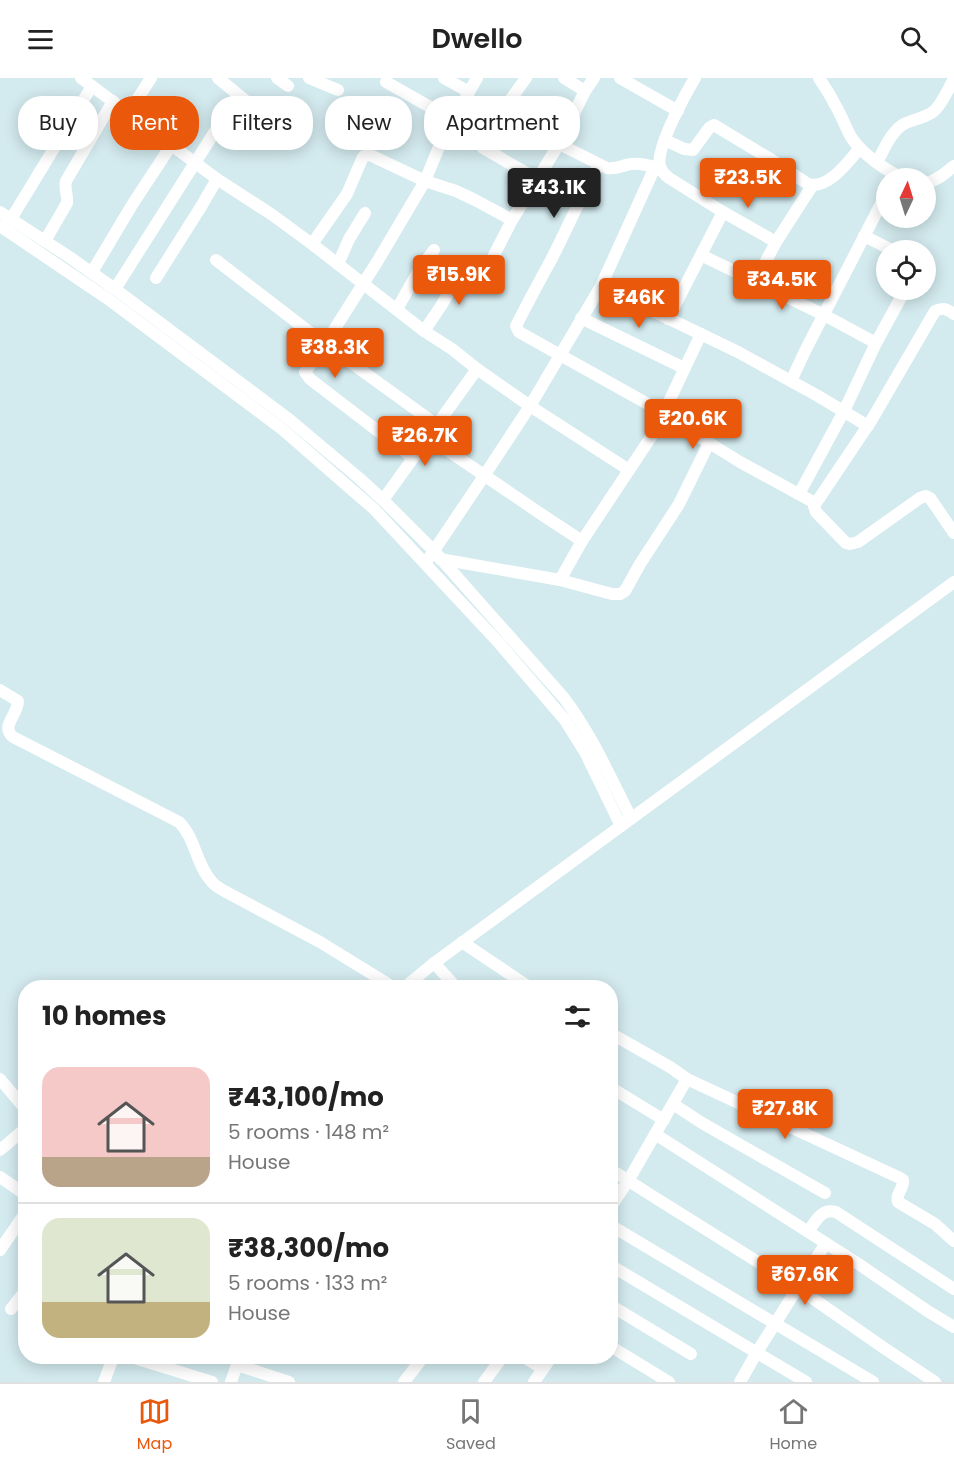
<!DOCTYPE html>
<meta charset="utf-8">
<style>
:root{--surface:#fff;--page:#f6f6f6;--text:#222;--muted:#767676;--line:#e0e0e0;--accent:#ea580c}
body{margin:0;font-family:Poppins,sans-serif;background:var(--page);color:var(--text);height:100vh;display:flex;flex-direction:column;font-size:22px;white-space:nowrap}
*{box-sizing:border-box;margin:0}
p{font-size:20px;color:var(--muted)}
.icon{flex:none;width:33px;height:33px;fill:none;stroke:currentColor;stroke-width:2;stroke-linecap:round;stroke-linejoin:round}
.map{position:relative;flex:1;overflow:hidden}
.side{position:absolute;left:18px;top:902px;width:600px;height:384px;display:flex;flex-direction:column;background:var(--surface);border-radius:24px;box-shadow:0 3px 15px #0003}
.side>*{flex:none}
.guide{position:absolute;left:18px;top:18px;width:600px;height:54px;display:flex;gap:12px}
.needle{width:39px;rotate:4deg}
.buttons{position:absolute;left:876px;top:90px;display:grid;gap:12px}
.buttons a{display:grid;place-items:center;width:60px;height:60px;border-radius:50%;background:var(--surface);box-shadow:0 3px 15px #0003;font-size:30px}
.price{position:absolute;translate:-50% -51px;padding:0 14px;border-radius:6px;background:var(--accent);color:#fff;font-size:20px;line-height:39px;filter:drop-shadow(0 2px 3px #0008)}
.price::after{content:'';position:absolute;left:50%;top:36px;width:18px;height:14px;margin-left:-9px;background:inherit;clip-path:polygon(0 0,100% 0,50% 100%)}
.price.current{background:#222;color:#fff}
ul{padding:0;list-style:none}
li{display:flex;align-items:center;gap:18px;height:150px;padding:0 24px}
li+li{border-top:2px solid var(--line)}
li span{display:grid;place-items:center;flex:none;width:168px;height:120px;border-radius:18px;color:#555}
li>.icon{margin-inline-start:auto}
span .icon{width:72px;height:72px;fill:#fffc;stroke-width:1}
li b{font-size:26px}
h2{display:flex;justify-content:space-between;align-items:center;height:72px;padding:0 24px;font-size:26px}
.pill{padding:0 21px;border-radius:24px;background:var(--surface);box-shadow:0 3px 15px #0003;font-size:21px;line-height:54px}
.pill.current{background:var(--accent);color:#fff}
header{display:flex;justify-content:space-between;align-items:center;height:78px;padding:0 24px;background:var(--surface);font-size:27px;font-weight:600}
.dock{display:flex;justify-content:space-around;align-items:center;height:84px;border-top:2px solid var(--line);background:var(--surface);font-size:16px;color:var(--muted)}
.dock a{display:grid;justify-items:center;gap:3px}
.dock .current{color:var(--accent)}
.map>svg:first-child{display:block}
</style>
<header><svg class="icon" aria-label="menu" viewBox="0 0 24 24"><path d="M4 6h16M4 12h16M4 18h16"/></svg>Dwello<svg class="icon" aria-label="search" viewBox="0 0 24 24"><circle cx="10" cy="10" r="6"/><path d="M15 15l6 6"/></svg></header>
<div class="map">
<svg width="954" height="1304" viewBox="0 0 954 1304">
<rect width="100%" height="100%" fill="#d3eaee"/>
<g fill="none" stroke-linecap="round" stroke-linejoin="round">
<g stroke="#fff" stroke-width="12">
<path d="M81,0l136,101 54,35 41,30 112,87 28,18 25,20 53,37 99,64"/>
<path d="M218,0l46,38"/>
<path d="M277,0l11,8"/>
<path d="M309,0l29,12"/>
<path d="M444,0l25,14"/>
<path d="M526,0l-47,65 4,5 54,31"/>
<path d="M564,0l21,13"/>
<path d="M620,0l58,33"/>
<path d="M695,0c-10,17 -40,71 -35,89 2,5 5,8 9,11l54,34 53,30"/>
<path d="M819,0c5,8 11,16 15,25 7,11 11,23 17,34 10,16 35,34 52,41"/>
<path d="M386,4l67,38"/>
<path d="M502,32l57,34 48,24c10,2 15,-3 24,-4 10,-1 20,2 30,5"/>
<path d="M129,34l22,-34"/>
<path d="M665,62l19,9 9,1 16,-22 5,-3 58,35 36,24c20,6 40,-22 52,-36"/>
<path d="M877,84c7,-12 14,-31 27,-38 10,-5 22,-6 30,-13 9,-8 14,-22 20,-32"/>
<path d="M599,87c-18,31 -32,64 -48,95 -12,22 -24,44 -35,66l3,6 145,81 21,15 55,34 75,41"/>
<path d="M926,105c11,-2 19,-10 28,-17"/>
<path d="M0,134l68,44 47,33 175,131 69,58 24,22 51,51 130,147c28,37 46,79 67,120"/>
<path d="M11,141l81,-133"/>
<path d="M0,148l108,73 174,130 92,80 125,134 66,77 20,32 36,74"/>
<path d="M864,158l28,14"/>
<path d="M45,163l22,-38c1,-8 -3,-14 -1,-22l47,-80"/>
<path d="M312,166l35,-50 15,-35 2,-3 6,-1 55,26 31,10 19,9 37,20"/>
<path d="M701,177l123,60 52,28"/>
<path d="M216,182l109,84 112,81"/>
<path d="M491,183l21,-41 47,-76 26,-53 9,-13"/>
<path d="M338,186l11,-25 16,-26"/>
<path d="M92,194l40,-67 40,-61"/>
<path d="M156,200l46,-73 15,-26"/>
<path d="M756,202l20,-38 36,-56"/>
<path d="M601,208l137,66 80,44 50,30"/>
<path d="M115,211l123,-194"/>
<path d="M397,231l22,-39 15,-20"/>
<path d="M954,236c-7,-5 -11,-7 -19,-3l-64,110 -57,85 2,6 30,31 4,1 8,-2 62,-44 6,-2 4,2 24,35"/>
<path d="M581,240l103,50"/>
<path d="M668,241l55,-107"/>
<path d="M424,253l17,-25 25,-43"/>
<path d="M791,303l15,-32 80,-155"/>
<path d="M428,359l113,77 41,27"/>
<path d="M413,380l-103,-79 -5,-7 20,-28 52,-82 48,-81 18,-44 34,-59"/>
<path d="M799,416l45,-83 32,-68 29,-53"/>
<path d="M383,422l94,-131"/>
<path d="M429,480l55,-82 46,-70 71,-120 54,-119"/>
<path d="M440,481l120,21 52,14h8l5,-3 15,-27 39,-60 30,-61"/>
<path d="M560,502l22,-39 73,-110 46,-97"/>
<path d="M0,612l18,11c0,14 -18,25 -5,36l166,85c17,17 17,43 33,60 4,5 11,8 16,11l92,49 73,45"/>
<path d="M462,864l67,45"/>
<path d="M434,885l22,24"/>
<path d="M405,909l29,-24 520,-381"/>
<path d="M610,955l60,34 17,12 213,99 3,2c1,9 -8,14 -5,22l37,22 19,17"/>
<path d="M0,1001l26,31"/>
<path d="M610,1009l54,33"/>
<path d="M673,1026l29,19 123,70"/>
<path d="M655,1056l202,129 72,49 25,15"/>
<path d="M0,1072l26,-22"/>
<path d="M610,1091l44,28 128,80 102,71 51,34"/>
<path d="M0,1099l26,18"/>
<path d="M610,1130l18,-27 59,-102"/>
<path d="M610,1147l263,157"/>
<path d="M808,1154c8,-11 13,-24 28,-20l118,77"/>
<path d="M0,1172l26,-38"/>
<path d="M610,1187l196,117"/>
<path d="M610,1227l81,49"/>
<path d="M11,1231l15,-19"/>
<path d="M610,1268l59,36"/>
<path d="M128,1278l84,26"/>
<path d="M522,1278l21,13"/>
<path d="M237,1287l52,17"/>
<path d="M104,1304l7,-19 5,-7"/>
<path d="M231,1304l9,-26"/>
<path d="M404,1304l20,-26"/>
<path d="M484,1304l19,-26"/>
<path d="M534,1304l18,-26"/>
<path d="M740,1304l17,-30 69,-109"/>
</g>
</g>
</svg>
<div class="buttons">
<a><svg class="needle" viewBox="-14 -14 28 28"><path d="M0-13l5 13h-10z" fill="#e53935"/><path d="M0 13l5-13h-10z" fill="#767676"/></svg></a>
<a><svg class="icon" aria-label="locate" viewBox="0 0 24 24"><circle cx="12" cy="12" r="6"/><path d="M12 2v4M12 18v4M2 12h4M18 12h4"/></svg></a>
</div>
<b class="price" style="left:748px;top:131px">₹23.5K</b>
<b class="price current" style="left:554px;top:141px">₹43.1K</b>
<b class="price" style="left:459px;top:228px">₹15.9K</b>
<b class="price" style="left:782px;top:233px">₹34.5K</b>
<b class="price" style="left:639px;top:251px">₹46K</b>
<b class="price" style="left:335px;top:301px">₹38.3K</b>
<b class="price" style="left:693px;top:372px">₹20.6K</b>
<b class="price" style="left:425px;top:389px">₹26.7K</b>
<b class="price" style="left:785px;top:1062px">₹27.8K</b>
<b class="price" style="left:805px;top:1228px">₹67.6K</b>
<div class="guide">
<a class="pill">Buy</a>
<a class="pill current">Rent</a>
<a class="pill">Filters</a>
<a class="pill">New</a>
<a class="pill">Apartment</a>
</div>
<section class="side">
<h2>10 homes<svg class="icon" aria-label="filters" viewBox="0 0 24 24"><path d="M4 7h16M4 17h16"/><circle cx="9" cy="7" r="2"/><circle cx="15" cy="17" r="2"/></svg></h2>
<ul>
<li><span style="background:linear-gradient(#f6c9c9 75%,#b9a48a 0)"><svg class="icon" aria-label="home" viewBox="0 0 24 24"><path d="M3 11l9-7 9 7M6 9v11h12V9"/></svg></span><div><b>₹43,100/mo</b><p>5 rooms · 148 m²</p><p>House</p></div></li>
<li><span style="background:linear-gradient(#dfe7d0 70%,#c2b280 0)"><svg class="icon" aria-label="home" viewBox="0 0 24 24"><path d="M3 11l9-7 9 7M6 9v11h12V9"/></svg></span><div><b>₹38,300/mo</b><p>5 rooms · 133 m²</p><p>House</p></div></li>
</ul>
</section>
</div>
<nav class="dock">
<a class="current"><svg class="icon" aria-label="map" viewBox="0 0 24 24"><path d="M3 6l6-2 6 2 6-2v14l-6 2-6-2-6 2zM9 4v14M15 6v14"/></svg>Map</a>
<a><svg class="icon" aria-label="saved" viewBox="0 0 24 24"><path d="M7 4h10v16l-5-4-5 4z"/></svg>Saved</a>
<a><svg class="icon" aria-label="home" viewBox="0 0 24 24"><path d="M3 11l9-7 9 7M6 9v11h12V9"/></svg>Home</a>
</nav>
